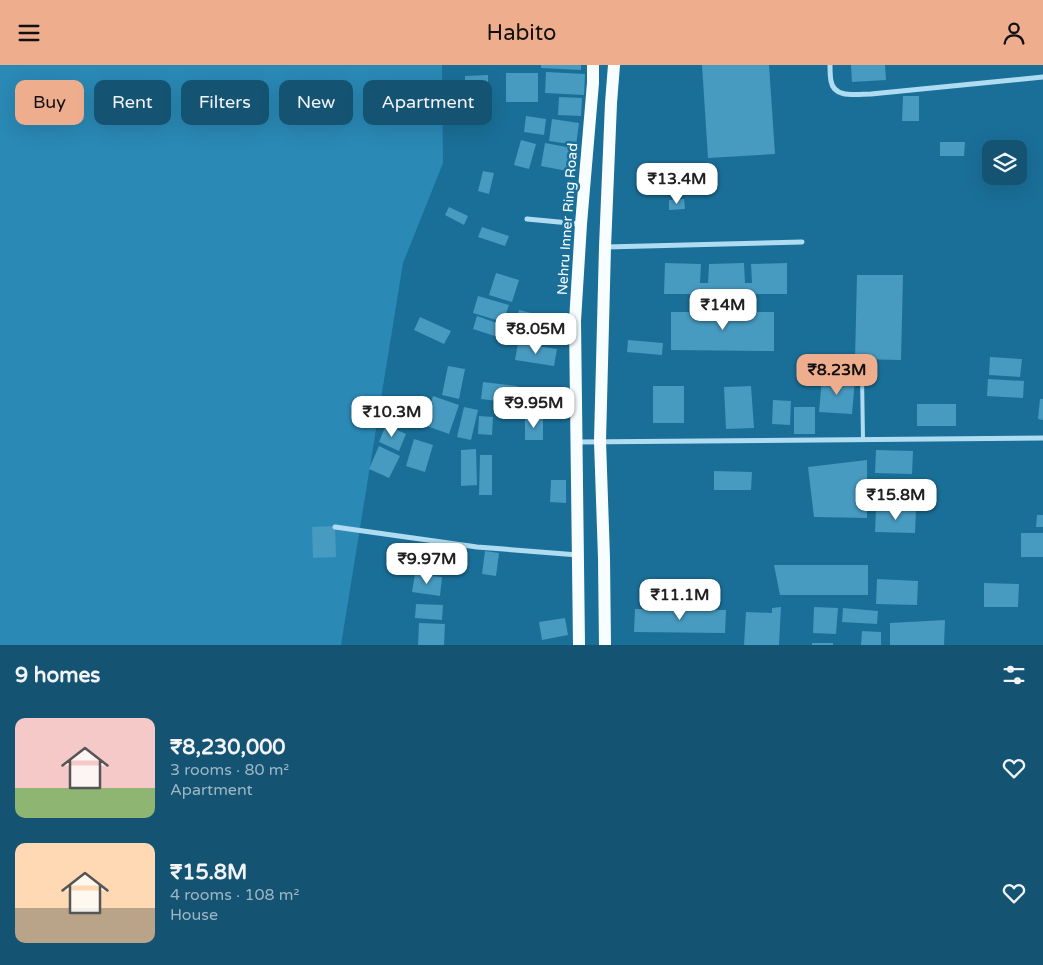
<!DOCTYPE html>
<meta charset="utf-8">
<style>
:root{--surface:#145372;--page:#215d7a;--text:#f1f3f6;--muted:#9db6c4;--accent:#eead8d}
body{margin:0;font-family:"Varela Round",sans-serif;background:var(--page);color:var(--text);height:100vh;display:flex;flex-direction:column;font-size:19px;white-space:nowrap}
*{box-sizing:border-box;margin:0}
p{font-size:16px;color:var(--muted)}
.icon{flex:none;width:28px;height:28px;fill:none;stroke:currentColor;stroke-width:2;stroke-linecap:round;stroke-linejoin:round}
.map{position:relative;height:580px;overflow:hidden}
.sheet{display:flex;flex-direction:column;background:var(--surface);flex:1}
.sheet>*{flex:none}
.top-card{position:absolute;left:15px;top:15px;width:500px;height:45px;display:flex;gap:10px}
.fabs{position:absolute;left:982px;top:75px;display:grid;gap:10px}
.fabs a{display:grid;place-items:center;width:45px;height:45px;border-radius:10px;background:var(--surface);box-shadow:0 5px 20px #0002;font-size:25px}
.price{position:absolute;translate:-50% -42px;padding:0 11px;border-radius:10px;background:#fff;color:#222;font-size:16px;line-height:32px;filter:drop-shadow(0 1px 2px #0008)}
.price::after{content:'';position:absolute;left:50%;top:30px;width:15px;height:11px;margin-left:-8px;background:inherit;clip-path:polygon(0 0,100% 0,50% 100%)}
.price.active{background:var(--accent);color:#111}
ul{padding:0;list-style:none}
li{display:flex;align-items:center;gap:15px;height:125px;padding:0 15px}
li span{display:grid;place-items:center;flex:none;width:140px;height:100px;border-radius:10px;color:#555}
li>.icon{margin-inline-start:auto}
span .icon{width:60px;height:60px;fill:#fffc;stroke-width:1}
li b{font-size:21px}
h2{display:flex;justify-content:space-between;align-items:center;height:60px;padding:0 15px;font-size:21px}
.pill{padding:0 18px;border-radius:10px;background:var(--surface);box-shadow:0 5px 20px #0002;font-size:18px;line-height:45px}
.pill.active{background:var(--accent);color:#111}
header{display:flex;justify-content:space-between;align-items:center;height:65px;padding:0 15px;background:var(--accent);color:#111;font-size:22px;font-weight:600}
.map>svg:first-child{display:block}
</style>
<header><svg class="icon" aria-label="menu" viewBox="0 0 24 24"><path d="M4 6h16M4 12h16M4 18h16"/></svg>Habito<svg class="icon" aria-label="person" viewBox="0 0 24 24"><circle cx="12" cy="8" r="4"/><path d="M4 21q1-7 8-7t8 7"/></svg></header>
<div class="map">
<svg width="1043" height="580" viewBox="0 0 1043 580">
<rect width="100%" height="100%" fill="#1a6f98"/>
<path fill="#2a89b5" d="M0,0h442l1,98 -40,100 -62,382h-341z"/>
<g fill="#479ac0">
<path d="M541,0h40v5l-40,-2z"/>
<path d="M702,0h67l6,89 -67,4z"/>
<path d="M851,0h34l1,15 -34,2z"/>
<path d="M546,7l39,2 -1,21 -39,-2z"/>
<rect x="506" y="8" width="32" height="29"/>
<path d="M488,10v18l-23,1v-18z"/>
<path d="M903,31h16v25h-17z"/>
<path d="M464,32l27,1v20h-27z"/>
<path d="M559,32l23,1 -1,18 -23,-1z"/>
<path d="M526,51l20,3 -2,16 -20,-3z"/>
<path d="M552,54l27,4 -3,22 -27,-4z"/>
<path d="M521,75l15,4 -7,25 -15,-4z"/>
<path d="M940,77h25l-1,14h-24z"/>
<path d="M545,78l27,5 -5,23 -26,-5z"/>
<path d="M483,106l11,2 -5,21 -11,-3z"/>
<path d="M684,134l1,10 -16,1v-10z"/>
<path d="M449,142l19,9 -4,9 -19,-10z"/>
<path d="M482,162l27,9 -4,10 -27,-9z"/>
<path d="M665,198l36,1 -1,19h8l1,-19 35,-1 1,20h7l-1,-19 36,-1v31h-123z"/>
<path d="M496,208l23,7 -7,22 -23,-7z"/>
<path d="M857,210h46l-2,85 -46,-1z"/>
<path d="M478,231l31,9 -6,17 -30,-9z"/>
<path d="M519,245l41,10 -4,17 -41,-10z"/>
<path d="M671,247h103v39l-103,-1z"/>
<path d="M477,251l28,10 -4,12 -28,-9z"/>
<path d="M420,252l31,14 -7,13 -30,-14z"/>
<path d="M628,275l35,3 -1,12 -35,-3z"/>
<path d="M518,278l39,6 -3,17 -39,-6z"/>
<path d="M990,292l32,2 -2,18 -31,-2z"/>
<path d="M448,301l17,3 -6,30 -17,-4z"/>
<path d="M822,313l33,2 -3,34 -33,-2z"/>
<path d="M988,314l36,2 -1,17 -36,-2z"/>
<path d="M483,317l34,4 -2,17 -34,-4z"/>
<rect x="653" y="321" width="31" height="37"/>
<path d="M751,321l3,42 -28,1 -2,-42z"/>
<path d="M433,331l26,9 -10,29 -25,-9z"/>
<path d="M528,331l21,2 -1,16 -22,-2z"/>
<path d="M1040,334h3v21l-5,-1z"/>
<path d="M552,335l19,1v15l-19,-1z"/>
<path d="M773,335l18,1 -1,24 -18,-1z"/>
<rect x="917" y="339" width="39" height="22"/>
<path d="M464,342l14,3 -7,30 -14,-3z"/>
<rect x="794" y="342" width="21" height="27"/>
<path d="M479,351l14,1 -1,18 -14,-1z"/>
<rect x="525" y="352" width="18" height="23"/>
<path d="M386,360l20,9 -7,17 -20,-9z"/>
<path d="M414,374l19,6 -8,27 -19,-6z"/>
<path d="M379,381l21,10 -11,22 -20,-9z"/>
<path d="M476,384l1,36 -16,1v-36z"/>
<path d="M876,385l37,1 -1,23 -37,-1z"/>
<path d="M480,390h12v40h-13z"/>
<path d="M867,395v58l-53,-1 -6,-50z"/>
<path d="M714,406l38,1 -1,18h-37z"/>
<path d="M551,415h15v23l-16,-1z"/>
<path d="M876,415l39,1 -1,25 -39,-1z"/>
<path d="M876,443l40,1 -1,24 -40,-1z"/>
<path d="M1037,450h6v12h-7z"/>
<path d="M335,461l1,31 -23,1 -1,-31z"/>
<rect x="1021" y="468" width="22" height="24"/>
<path d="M485,486l14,2 -3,23 -14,-2z"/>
<path d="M774,500h94v30h-88z"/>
<path d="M415,509l27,3 -2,19 -28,-4z"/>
<path d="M877,514l41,2 -1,24 -41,-1z"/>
<path d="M984,518l35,1 -1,23h-34z"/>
<path d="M416,539l27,1 -1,15 -27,-2z"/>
<path d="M781,542l-2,38h-35l2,-33 26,1v-5z"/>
<path d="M814,542l24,1 -2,26 -23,-1z"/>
<path d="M843,543l35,3 -1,13 -35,-2z"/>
<path d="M635,544l91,1 -1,23 -91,-1z"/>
<path d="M565,553l3,17 -26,5 -3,-18z"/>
<path d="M945,555l-1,25h-54v-22z"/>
<path d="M419,558l26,1 -1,21h-26z"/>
<path d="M862,566l19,1v13h-20z"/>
<rect x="812" y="578" width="21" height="2"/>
</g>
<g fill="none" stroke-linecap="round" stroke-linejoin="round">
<path stroke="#afdcf1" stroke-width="4" d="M862,310l1,64"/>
<g stroke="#afdcf1" stroke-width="5">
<path d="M830,0c0,5 0,11 1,16 3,18 26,13 40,13l172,-17"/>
<path d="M527,154l53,5"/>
<path d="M606,182l196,-5"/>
<path d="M577,377l466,-4"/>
<path d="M335,462l142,20 101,8"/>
</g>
<g stroke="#f8fdff" stroke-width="12">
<path d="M579,580l-4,-324 6,-97 12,-141v-18"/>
<path d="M605,580l-1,-87 -4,-117 5,-194 6,-144 3,-38"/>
</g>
</g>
<g text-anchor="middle" stroke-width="5" stroke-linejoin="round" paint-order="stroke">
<g font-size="14" fill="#fff" stroke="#1a6f98">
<text transform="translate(567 154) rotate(-86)" y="5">Nehru Inner Ring Road</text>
</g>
</g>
</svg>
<div class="fabs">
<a><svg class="icon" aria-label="layers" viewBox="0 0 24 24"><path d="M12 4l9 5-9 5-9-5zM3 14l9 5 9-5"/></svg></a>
</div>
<b class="price" style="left:677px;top:140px">₹13.4M</b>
<b class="price" style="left:723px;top:266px">₹14M</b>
<b class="price" style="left:536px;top:290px">₹8.05M</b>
<b class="price active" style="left:837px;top:331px">₹8.23M</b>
<b class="price" style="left:534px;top:364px">₹9.95M</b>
<b class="price" style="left:392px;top:373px">₹10.3M</b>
<b class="price" style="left:896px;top:456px">₹15.8M</b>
<b class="price" style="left:427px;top:520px">₹9.97M</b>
<b class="price" style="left:680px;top:556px">₹11.1M</b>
<div class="top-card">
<a class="pill active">Buy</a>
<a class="pill">Rent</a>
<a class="pill">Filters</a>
<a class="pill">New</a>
<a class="pill">Apartment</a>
</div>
</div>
<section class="sheet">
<h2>9 homes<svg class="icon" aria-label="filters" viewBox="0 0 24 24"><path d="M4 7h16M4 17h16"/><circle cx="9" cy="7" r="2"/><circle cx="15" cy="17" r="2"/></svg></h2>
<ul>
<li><span style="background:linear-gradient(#f6c9c9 70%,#8fb573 0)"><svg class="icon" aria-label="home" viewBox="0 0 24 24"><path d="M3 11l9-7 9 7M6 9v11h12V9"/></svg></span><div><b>₹8,230,000</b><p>3 rooms · 80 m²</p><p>Apartment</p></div><svg class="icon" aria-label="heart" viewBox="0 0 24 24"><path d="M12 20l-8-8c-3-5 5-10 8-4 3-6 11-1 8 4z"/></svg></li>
<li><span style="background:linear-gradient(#ffd9b3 65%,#b9a48a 0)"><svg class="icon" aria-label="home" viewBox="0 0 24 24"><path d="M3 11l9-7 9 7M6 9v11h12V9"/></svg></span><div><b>₹15.8M</b><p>4 rooms · 108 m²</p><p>House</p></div><svg class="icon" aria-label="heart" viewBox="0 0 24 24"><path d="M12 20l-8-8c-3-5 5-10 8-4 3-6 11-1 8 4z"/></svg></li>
</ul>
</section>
